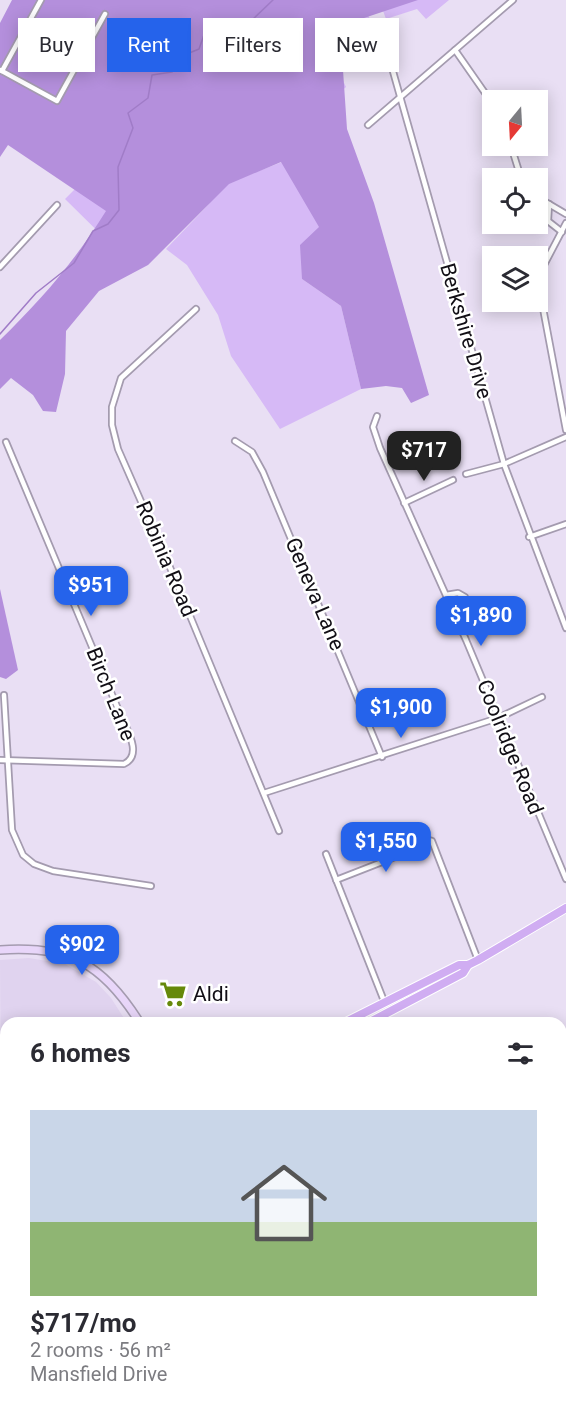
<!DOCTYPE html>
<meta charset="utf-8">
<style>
:root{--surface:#fff;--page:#f7f7f7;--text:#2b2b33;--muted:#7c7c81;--line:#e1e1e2;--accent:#2563eb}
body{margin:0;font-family:Roboto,sans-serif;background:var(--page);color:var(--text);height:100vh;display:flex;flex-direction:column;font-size:22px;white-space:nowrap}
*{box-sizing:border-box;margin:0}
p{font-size:20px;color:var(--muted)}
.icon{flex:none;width:33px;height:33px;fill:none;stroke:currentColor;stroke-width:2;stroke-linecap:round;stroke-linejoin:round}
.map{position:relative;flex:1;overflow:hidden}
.panel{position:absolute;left:0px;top:1017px;width:567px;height:402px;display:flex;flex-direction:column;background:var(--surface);border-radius:18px 18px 0 0;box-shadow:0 3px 15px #0003}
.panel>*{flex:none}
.top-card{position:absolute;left:18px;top:18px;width:531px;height:54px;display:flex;gap:12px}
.needle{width:39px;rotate:198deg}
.tools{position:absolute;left:482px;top:90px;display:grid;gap:12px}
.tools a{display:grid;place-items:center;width:66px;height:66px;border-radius:0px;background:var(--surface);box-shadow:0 3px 15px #0003;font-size:30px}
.price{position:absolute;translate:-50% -51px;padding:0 14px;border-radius:12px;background:var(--accent);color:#fff;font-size:20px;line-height:39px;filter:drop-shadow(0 2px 3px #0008)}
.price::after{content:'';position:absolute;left:50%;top:36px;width:18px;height:14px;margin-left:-9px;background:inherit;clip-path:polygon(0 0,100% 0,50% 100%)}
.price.active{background:#222;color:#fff}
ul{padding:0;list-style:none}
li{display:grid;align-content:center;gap:12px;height:318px;padding:0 30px}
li+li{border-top:2px solid var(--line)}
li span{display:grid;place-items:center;height:186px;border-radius:0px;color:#555}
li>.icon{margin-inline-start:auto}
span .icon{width:108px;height:108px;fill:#fffc;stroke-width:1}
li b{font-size:26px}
h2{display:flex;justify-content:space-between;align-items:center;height:72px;padding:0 30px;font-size:26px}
.pill{padding:0 21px;border-radius:0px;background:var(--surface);box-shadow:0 3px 15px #0003;font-size:21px;line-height:54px}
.pill.active{background:var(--accent);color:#fff}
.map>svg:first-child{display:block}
</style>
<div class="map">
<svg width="566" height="1419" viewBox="0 0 566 1419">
<rect width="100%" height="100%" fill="#e9dff4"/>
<path fill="#e0d3ef" d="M29,958l36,6 31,18 15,16 16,25h-121v201h-4l-2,-264z"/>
<g fill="#d6b9f6">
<path d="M362,0l10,24 -49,15 23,48 -110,93 46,-18 38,65 -18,52 39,27 20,83 -81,40 -49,-73 -13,-41 -31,-50 -21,-16 44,-46 -76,64 -69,-68 11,-11z"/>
<path d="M379,0h70l-23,19 -9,-10 -31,10z"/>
</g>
<g fill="#b48fdc">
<path d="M12,0h406l-78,26 7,103 27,74 55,192 -18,8 -9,-15 -16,-2 -25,3 -20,-83 -39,-27 -2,-34 19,-18 -38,-65 -52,22 -81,81 -49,26 -33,40 -1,43 -9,38 -13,-1 -10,-16 -22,-17 -11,11v-49c42,-41 75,-79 106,-129l-98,-66 -8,12v-134z"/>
<path d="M0,589l18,81 -12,9 -6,-2z"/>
</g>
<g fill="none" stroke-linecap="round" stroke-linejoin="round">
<path stroke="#a07cc7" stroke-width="1.5" d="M0,334l36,-41 38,-30 19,-32 15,-7 11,-14 -1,-43 15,-39 -5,-15 20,-15 4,-23 20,-3 10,-16 17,-7 6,-17 9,-5 13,1 11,-7 14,-1 21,-20"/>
<defs>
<g id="street">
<path d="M381,29l123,435 62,164"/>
<path d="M455,50l37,53"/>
<path d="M0,70l57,31 48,-87"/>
<path d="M2,71l39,-71"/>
<path d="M368,125l145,-125"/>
<path d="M511,146l10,32"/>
<path d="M537,197l29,17"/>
<path d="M549,204l-1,17 14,11"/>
<path d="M566,223l-23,44 -4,20 27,143"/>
<path d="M0,267l57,-62"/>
<path d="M196,309l-75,69 -9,29v18l6,24 51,116 110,266"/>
<path d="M377,416l-4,11 7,21 86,192 100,239"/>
<path d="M235,441l17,11 11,20 119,285"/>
<path d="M466,474l38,-10 62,-27"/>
<path d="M404,503l49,-23"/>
<path d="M529,537l37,-13"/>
<path d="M446,595l12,-2 7,4 2,9 -13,7"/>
<path d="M4,695l8,135 11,25 11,9 19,7 98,15"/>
<path d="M0,760l124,4c19,-9 3,-34 -3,-48l-115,-274"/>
<path d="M264,793l234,-75 44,-21"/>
<path d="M326,854l58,147"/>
<path d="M336,880l64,-25 28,-15 4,1 46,119"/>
<path d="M561,1125l5,-4"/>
<path d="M561,1310l5,-7"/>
<path d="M561,1396l5,4"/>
<path d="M235,1413l14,6"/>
<path d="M506,1413l1,6"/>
<path d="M193,1419l3,-6"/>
<path d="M311,1419l5,-6"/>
</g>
<g id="secondary">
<path d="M0,950c70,-5 103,14 140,73"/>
<path d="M0,1240l6,20"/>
<path d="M561,1259l5,3"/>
<path d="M53,1413l2,6"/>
</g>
<g id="primary">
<path d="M344,1023l115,-58h9l10,-5 88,-52"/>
<path d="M368,1023l95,-50 5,-8"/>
<path d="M0,1246l6,-5"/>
</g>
<path id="highway" d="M18,1419l21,-6"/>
</defs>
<use href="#street" stroke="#a49baf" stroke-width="8"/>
<use href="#secondary" stroke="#a49baf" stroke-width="10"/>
<use href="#primary" stroke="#fff" stroke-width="10"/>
<use href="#highway" stroke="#fff" stroke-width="11"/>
<use href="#street" stroke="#fff" stroke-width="4.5"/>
<use href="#secondary" stroke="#e8d6f9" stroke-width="7"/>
<use href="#primary" stroke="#d0adf2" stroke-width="8"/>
<use href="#highway" stroke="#b177ea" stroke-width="8"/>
</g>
<defs>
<symbol id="supermarket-bare" viewBox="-9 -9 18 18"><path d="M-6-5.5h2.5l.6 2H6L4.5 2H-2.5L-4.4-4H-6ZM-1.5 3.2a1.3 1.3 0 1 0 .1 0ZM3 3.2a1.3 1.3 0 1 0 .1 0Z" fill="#66890a" stroke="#fff" stroke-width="2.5" paint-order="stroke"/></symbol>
</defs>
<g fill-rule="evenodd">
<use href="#supermarket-bare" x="154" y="975" width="38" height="38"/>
</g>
<g text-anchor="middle" stroke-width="5" stroke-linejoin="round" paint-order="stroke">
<g font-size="21" fill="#110e15" stroke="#fff">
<text transform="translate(466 331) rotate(74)" y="7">Berkshire Drive</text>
<text transform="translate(166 559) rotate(67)" y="7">Robinia Road</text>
<text transform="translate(315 594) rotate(67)" y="7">Geneva Lane</text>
<text transform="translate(111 694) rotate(68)" y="7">Birch Lane</text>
<text transform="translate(510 747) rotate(68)" y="7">Coolridge Road</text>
</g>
<g font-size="21" fill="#110e15" stroke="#fff" text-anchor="start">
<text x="193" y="1001">Aldi</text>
</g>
</g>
</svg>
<div class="tools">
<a><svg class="needle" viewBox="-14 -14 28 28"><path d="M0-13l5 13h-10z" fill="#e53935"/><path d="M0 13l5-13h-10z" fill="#7c7c81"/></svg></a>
<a><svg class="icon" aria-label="locate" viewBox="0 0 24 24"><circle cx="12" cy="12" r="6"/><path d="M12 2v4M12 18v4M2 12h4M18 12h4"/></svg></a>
<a><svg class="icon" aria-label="layers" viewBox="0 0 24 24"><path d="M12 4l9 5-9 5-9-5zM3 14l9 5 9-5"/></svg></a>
</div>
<b class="price active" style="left:424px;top:482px">$717</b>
<b class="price" style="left:91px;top:617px">$951</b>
<b class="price" style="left:481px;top:647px">$1,890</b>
<b class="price" style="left:401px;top:739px">$1,900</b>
<b class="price" style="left:386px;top:873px">$1,550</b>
<b class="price" style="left:82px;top:976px">$902</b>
<div class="top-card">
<a class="pill">Buy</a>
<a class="pill active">Rent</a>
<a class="pill">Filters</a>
<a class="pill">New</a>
</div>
<section class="panel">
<h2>6 homes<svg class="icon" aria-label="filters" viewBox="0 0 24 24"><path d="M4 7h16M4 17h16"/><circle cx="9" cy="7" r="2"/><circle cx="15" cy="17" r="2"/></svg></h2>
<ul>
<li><span style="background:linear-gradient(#c9d6e8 60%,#8fb573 0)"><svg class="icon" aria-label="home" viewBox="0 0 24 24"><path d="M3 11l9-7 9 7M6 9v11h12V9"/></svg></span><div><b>$717/mo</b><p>2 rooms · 56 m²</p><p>Mansfield Drive</p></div></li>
</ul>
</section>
</div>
